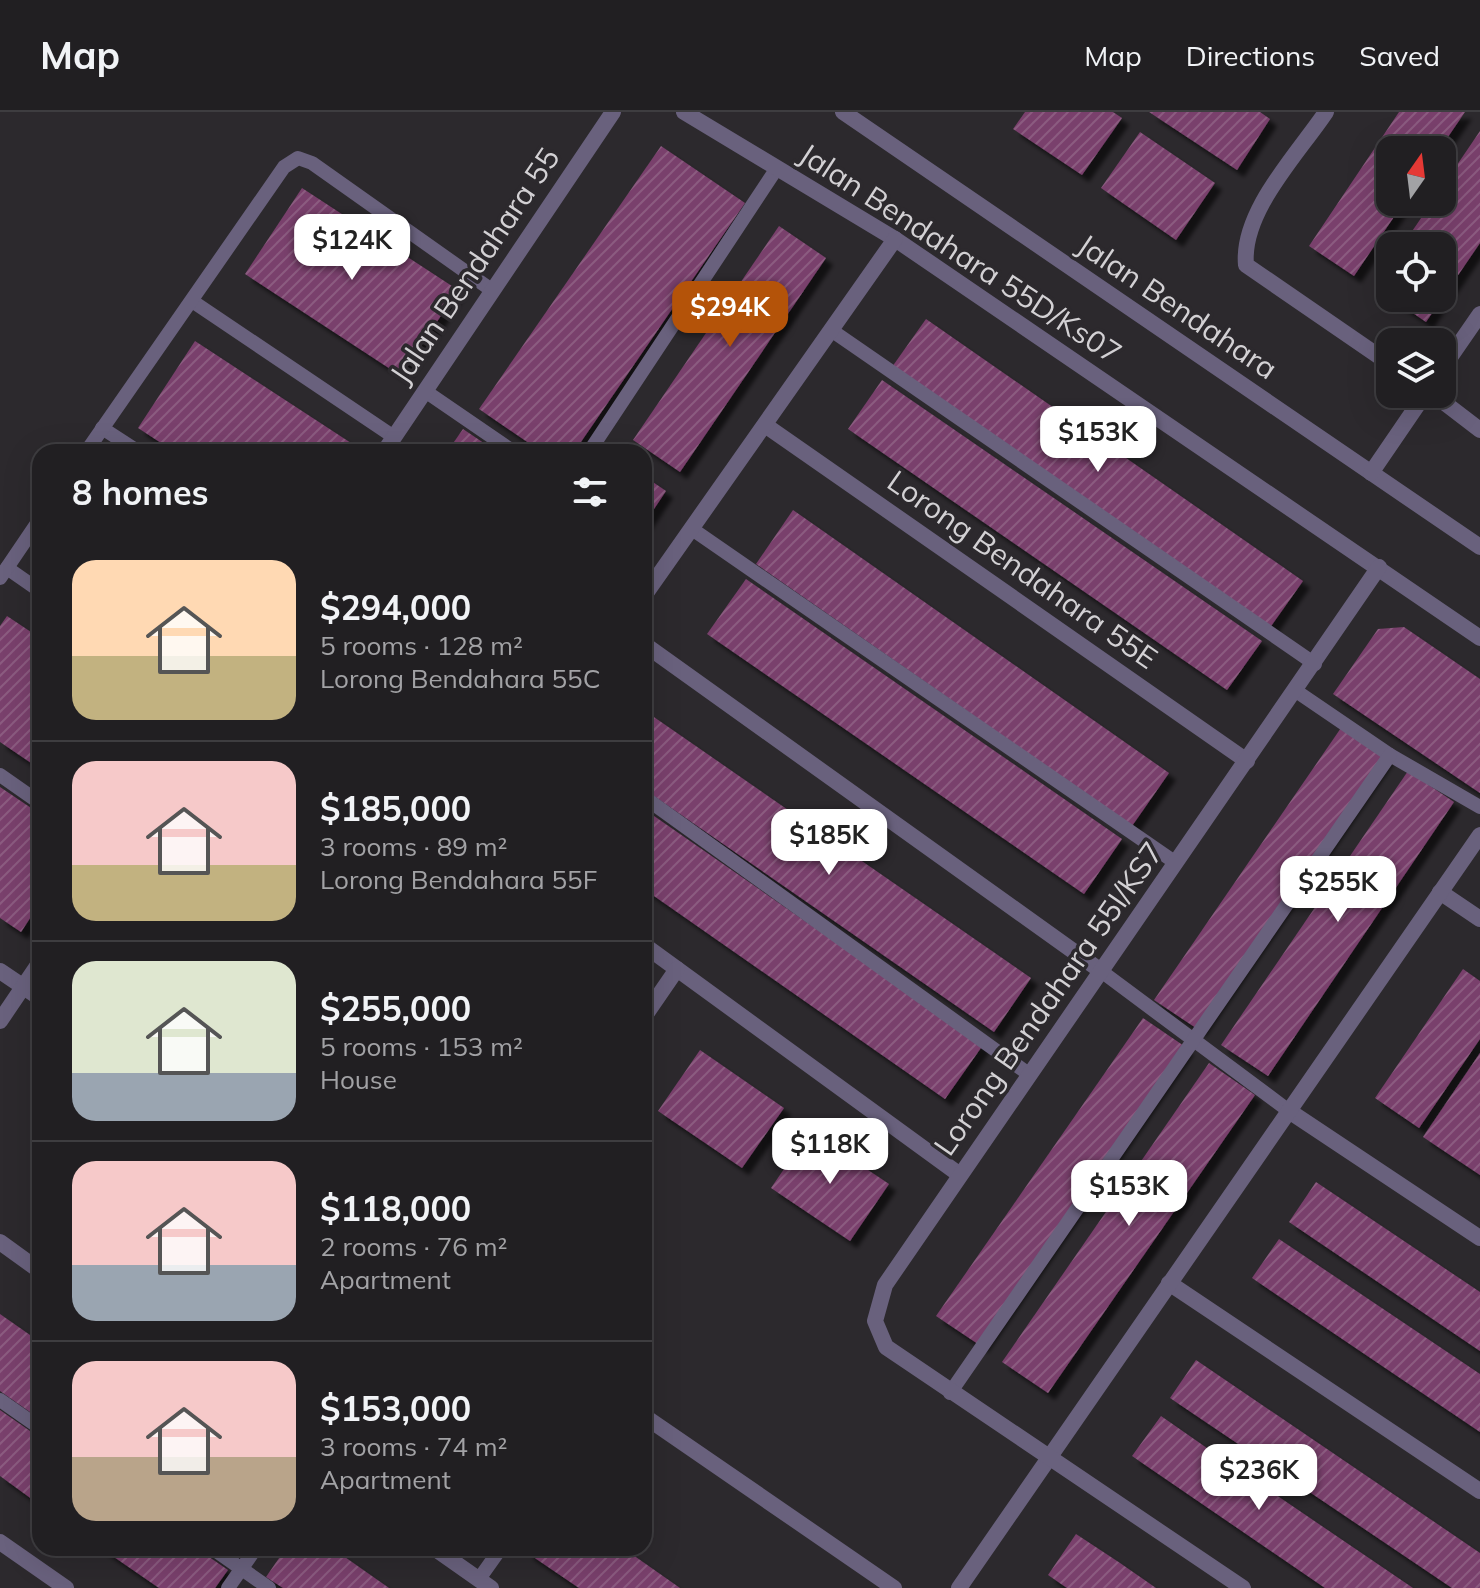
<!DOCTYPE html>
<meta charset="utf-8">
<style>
:root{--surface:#211f22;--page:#29272a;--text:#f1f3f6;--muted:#a2a2a5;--line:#3e3d40;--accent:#b45309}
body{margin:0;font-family:Mulish,sans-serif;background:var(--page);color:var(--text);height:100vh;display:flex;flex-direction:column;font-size:30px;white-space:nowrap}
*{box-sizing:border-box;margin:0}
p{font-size:26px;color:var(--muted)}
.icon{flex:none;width:44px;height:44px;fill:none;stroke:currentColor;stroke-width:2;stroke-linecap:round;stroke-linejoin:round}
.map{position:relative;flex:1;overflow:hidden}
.drawer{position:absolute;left:32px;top:332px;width:620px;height:1112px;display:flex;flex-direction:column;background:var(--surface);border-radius:24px;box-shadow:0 8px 32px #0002,0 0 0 2px var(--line)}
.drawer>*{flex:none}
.needle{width:52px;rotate:14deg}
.fabs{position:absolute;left:1376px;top:24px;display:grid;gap:16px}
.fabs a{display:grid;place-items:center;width:80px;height:80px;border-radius:16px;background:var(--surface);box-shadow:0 8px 32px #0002,0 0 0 2px var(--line);font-size:40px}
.price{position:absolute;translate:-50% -68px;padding:0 18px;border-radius:16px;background:#fff;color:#222;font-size:26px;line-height:52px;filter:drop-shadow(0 2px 4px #0008)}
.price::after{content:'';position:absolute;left:50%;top:48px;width:24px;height:18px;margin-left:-12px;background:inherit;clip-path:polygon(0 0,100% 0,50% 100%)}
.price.on{background:var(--accent);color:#fff}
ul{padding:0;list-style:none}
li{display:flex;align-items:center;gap:24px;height:200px;padding:0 40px}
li+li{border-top:2px solid var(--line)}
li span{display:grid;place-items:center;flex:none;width:224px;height:160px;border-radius:24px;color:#555}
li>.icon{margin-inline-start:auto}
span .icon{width:96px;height:96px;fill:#fffc;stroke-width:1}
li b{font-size:34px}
h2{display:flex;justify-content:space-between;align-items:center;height:96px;padding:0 40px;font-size:34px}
header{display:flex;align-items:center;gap:48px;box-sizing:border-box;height:112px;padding:0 40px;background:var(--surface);border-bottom:2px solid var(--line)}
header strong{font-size:38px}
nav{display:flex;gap:44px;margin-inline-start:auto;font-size:28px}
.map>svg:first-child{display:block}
</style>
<header>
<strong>Map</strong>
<nav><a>Map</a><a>Directions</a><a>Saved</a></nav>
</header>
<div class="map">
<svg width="1480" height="1476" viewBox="0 0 1480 1476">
<defs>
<pattern id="building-hatch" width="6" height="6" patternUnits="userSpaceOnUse" patternTransform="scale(2)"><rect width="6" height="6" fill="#79406c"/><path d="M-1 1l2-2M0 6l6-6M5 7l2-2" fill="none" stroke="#8b5b80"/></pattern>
<filter id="shadow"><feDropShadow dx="7" dy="7" stdDeviation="2" flood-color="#0009"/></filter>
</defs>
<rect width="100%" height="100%" fill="#2c292d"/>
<g fill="url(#building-hatch)" filter="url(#shadow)">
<path d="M1025,0h88l9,6 -40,57 -69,-46z"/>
<path d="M1149,0h111l10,7 -33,51z"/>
<path d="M1399,0h66l-26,38h-49v52h14l-50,74 -45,-30z"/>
<path d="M1480,19v112l-54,79 -35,-24h51v-52h-40l30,-44h10v-15z"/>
<path d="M1140,20l75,51 -39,57 -75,-52z"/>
<path d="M661,34l84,57 -171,249h-32l-63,-43z"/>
<path d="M302,76l156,102 -57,86 -156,-102z"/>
<path d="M779,114l47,32 -146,214 -47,-32z"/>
<path d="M1390,151v34l-16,-10z"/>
<path d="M926,207l377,262 -34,48 -377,-262z"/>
<path d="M195,229l156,102 -5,9h-171l-37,-24z"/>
<path d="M882,268l380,261 -35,49 -379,-261z"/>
<path d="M463,317l34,23h-50z"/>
<path d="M644,364l22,15 -22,33z"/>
<path d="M793,398l376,263 -37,53 -376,-262z"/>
<path d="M746,467l376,260 -38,55 -377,-260z"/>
<path d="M7,504l33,22v131l-40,-27v-116z"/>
<path d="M1404,515l76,52v114l-147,-99 45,-65z"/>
<path d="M651,603l380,263 -37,54 -350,-243v-65z"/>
<path d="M1343,613l45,30 -189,275 -45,-30z"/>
<path d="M1408,659l46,31 -186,274 -47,-31z"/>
<path d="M0,675l40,27v89l-19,29 -21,-14z"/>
<path d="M644,697l339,236 -38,54 -301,-210z"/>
<path d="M1463,857l17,12v58l-61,89 -44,-30z"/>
<path d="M1143,906l44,30 -206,298 -45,-30z"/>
<path d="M700,938l84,58 -42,60 -84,-57z"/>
<path d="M1480,941v122l-57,-38z"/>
<path d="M1209,951l46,32 -207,298 -46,-31z"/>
<path d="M810,1019l79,53 -39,57 -79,-53z"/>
<path d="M1316,1070l164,110v59l-191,-129z"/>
<path d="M1279,1127l201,135v58l-228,-154z"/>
<path d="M0,1202l40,28v77l-40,-28z"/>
<path d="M1196,1248l284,193v35h-28l-282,-190z"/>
<path d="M0,1298l40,28v67l-40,-29z"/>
<path d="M1161,1304l43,30 209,142h-88l-193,-132z"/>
<path d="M1076,1422l44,29 36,25h-89l-19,-13z"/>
<path d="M101,1436h95l32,22 -13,18h-56z"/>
<path d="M224,1436h21l-7,10z"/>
<path d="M286,1436h46l57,40h-106l-17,-11z"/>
<path d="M529,1436h94l57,40h-101l-53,-36z"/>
</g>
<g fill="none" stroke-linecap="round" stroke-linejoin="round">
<g stroke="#69617d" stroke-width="14">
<path d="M192,189l202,136"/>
<path d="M831,218l484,334"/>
<path d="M425,279l89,61"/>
<path d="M102,316l37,24"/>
<path d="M86,340l198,-285 14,-9 14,5 181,128"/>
<path d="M589,340l188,-284"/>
<path d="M692,417l484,334"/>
<path d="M7,456l33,23"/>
<path d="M0,466l40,-59"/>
<path d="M1296,579l94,64 90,52"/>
<path d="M0,663l40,28"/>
<path d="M644,685l386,278"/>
<path d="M1101,859l188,140"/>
<path d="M950,1281l440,-638"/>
<path d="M0,1288l40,28"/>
<path d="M212,1436l57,40"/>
<path d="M479,1467l22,-31"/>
<path d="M228,1476l28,-40"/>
</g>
<g stroke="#69617d" stroke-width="16">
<path d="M684,0l211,127 585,399"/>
<path d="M843,0l637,435"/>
<path d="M1326,0c-29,43 -85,100 -80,153l144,99"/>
<path d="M1442,257l38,-55"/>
<path d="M1433,282l47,36"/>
<path d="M765,313l482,336"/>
<path d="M384,340l229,-340"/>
<path d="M1371,361l54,-79"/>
<path d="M644,484l251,-357"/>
<path d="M644,532l457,327"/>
<path d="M1440,780l40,27"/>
<path d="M644,833l316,230"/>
<path d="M0,859l40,27"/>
<path d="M644,905l33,-48"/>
<path d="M0,909l40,-59"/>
<path d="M1289,999l191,127"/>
<path d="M0,1130l40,29"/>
<path d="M1169,1171l311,208"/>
<path d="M644,1304l250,172"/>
<path d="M0,1430l66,46"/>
<path d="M434,1436l57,40"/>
<path d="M959,1476l521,-753"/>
<path d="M1243,1476l-357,-241 -11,-26 10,-36 494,-718"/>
</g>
</g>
<g text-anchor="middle" stroke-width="7" stroke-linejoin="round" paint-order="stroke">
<g font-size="30" fill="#d3d1d4" stroke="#2c292d">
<text transform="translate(960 142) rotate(33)" y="10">Jalan Bendahara 55D/Ks07</text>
<text transform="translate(475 154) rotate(-56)" y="10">Jalan Bendahara 55</text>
<text transform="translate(1177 195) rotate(34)" y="10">Jalan Bendahara</text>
<text transform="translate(1022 458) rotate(35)" y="10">Lorong Bendahara 55E</text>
<text transform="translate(1049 887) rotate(-55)" y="10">Lorong Bendahara 55I/KS7</text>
</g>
</g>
</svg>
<div class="fabs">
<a><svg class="needle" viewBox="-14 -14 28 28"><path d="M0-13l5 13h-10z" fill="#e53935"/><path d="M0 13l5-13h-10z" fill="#a2a2a5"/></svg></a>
<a><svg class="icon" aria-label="locate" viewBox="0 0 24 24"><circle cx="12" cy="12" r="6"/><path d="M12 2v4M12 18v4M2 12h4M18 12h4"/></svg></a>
<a><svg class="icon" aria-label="layers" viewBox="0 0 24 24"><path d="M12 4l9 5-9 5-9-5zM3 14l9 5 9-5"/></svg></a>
</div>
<b class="price" style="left:352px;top:170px">$124K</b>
<b class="price on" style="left:730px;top:237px">$294K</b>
<b class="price" style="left:1098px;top:362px">$153K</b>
<b class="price" style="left:829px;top:765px">$185K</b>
<b class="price" style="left:1338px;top:812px">$255K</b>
<b class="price" style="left:830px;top:1074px">$118K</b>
<b class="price" style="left:1129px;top:1116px">$153K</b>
<b class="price" style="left:1259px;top:1400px">$236K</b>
<section class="drawer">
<h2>8 homes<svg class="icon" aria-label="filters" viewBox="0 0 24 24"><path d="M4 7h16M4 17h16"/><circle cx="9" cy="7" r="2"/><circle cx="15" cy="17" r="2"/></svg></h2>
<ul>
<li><span style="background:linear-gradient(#ffd9b3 60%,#c2b280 0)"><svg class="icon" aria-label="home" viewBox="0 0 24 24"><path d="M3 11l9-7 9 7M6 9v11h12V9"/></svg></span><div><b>$294,000</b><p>5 rooms · 128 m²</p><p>Lorong Bendahara 55C</p></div></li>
<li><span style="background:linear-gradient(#f6c9c9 65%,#c2b280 0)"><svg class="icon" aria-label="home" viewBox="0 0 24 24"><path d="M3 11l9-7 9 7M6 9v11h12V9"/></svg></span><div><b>$185,000</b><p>3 rooms · 89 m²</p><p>Lorong Bendahara 55F</p></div></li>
<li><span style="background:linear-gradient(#dfe7d0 70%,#9aa5b1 0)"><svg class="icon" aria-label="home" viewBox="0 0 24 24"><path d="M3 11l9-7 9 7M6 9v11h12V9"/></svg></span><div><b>$255,000</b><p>5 rooms · 153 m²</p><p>House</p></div></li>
<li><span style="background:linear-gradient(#f6c9c9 65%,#9aa5b1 0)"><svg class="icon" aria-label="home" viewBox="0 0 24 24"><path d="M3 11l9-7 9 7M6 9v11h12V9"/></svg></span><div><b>$118,000</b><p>2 rooms · 76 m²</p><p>Apartment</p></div></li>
<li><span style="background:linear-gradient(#f6c9c9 60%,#b9a48a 0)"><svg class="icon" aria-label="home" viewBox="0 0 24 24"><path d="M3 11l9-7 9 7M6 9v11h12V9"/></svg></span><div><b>$153,000</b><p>3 rooms · 74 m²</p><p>Apartment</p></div></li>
</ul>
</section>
</div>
